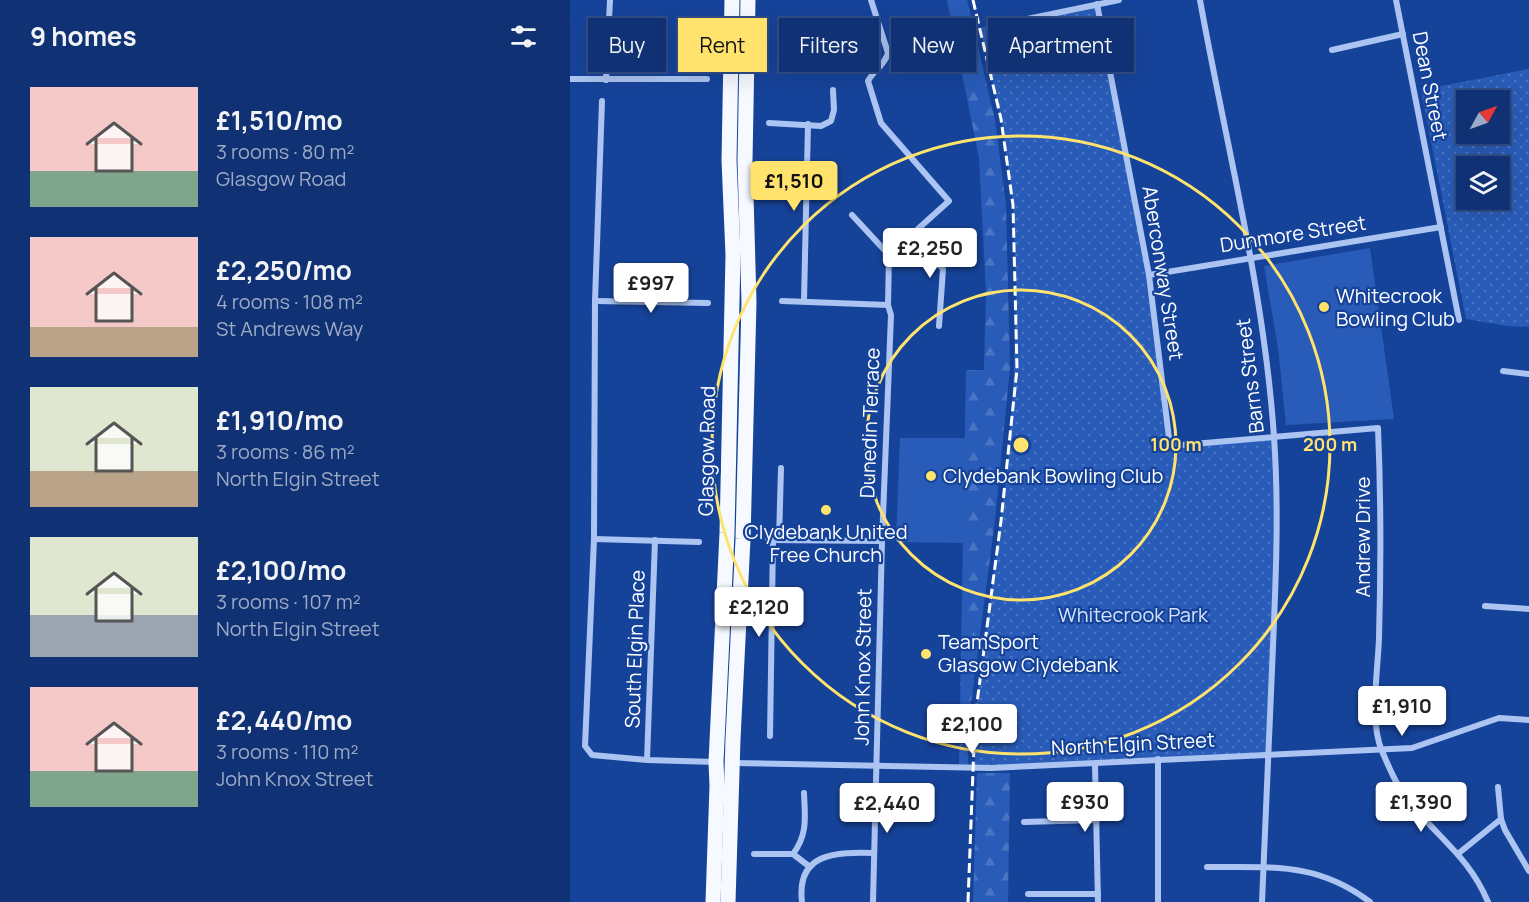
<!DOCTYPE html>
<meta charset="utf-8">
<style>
:root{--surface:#103274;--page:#193a79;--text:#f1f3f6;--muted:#9caac5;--line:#304d86;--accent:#ffe36c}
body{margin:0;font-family:Manrope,sans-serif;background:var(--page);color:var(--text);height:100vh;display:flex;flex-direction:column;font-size:22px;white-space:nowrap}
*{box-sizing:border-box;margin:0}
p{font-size:20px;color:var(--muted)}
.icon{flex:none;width:33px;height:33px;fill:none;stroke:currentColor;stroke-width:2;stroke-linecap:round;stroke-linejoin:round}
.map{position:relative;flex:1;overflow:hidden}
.sheet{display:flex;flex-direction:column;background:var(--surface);width:570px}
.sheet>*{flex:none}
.hud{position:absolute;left:18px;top:18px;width:570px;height:54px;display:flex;gap:12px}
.needle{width:39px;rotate:50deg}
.buttons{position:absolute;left:886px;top:90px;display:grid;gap:12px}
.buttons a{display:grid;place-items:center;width:54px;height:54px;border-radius:0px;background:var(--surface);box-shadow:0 6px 24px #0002,0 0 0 2px var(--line);font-size:30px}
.price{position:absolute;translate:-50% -51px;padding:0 14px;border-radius:6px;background:#fff;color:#222;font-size:20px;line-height:39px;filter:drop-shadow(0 2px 3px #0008)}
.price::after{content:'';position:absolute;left:50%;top:36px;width:18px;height:14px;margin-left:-9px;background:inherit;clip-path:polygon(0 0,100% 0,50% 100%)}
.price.selected{background:var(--accent);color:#111}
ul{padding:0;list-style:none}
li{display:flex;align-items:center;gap:18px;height:150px;padding:0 30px}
li span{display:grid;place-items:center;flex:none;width:168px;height:120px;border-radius:0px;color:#555}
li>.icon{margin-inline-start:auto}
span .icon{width:72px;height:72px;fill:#fffc;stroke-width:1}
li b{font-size:26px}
h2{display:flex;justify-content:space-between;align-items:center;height:72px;padding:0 30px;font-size:26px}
.pill{padding:0 21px;border-radius:0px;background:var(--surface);box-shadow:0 6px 24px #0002,0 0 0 2px var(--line);font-size:21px;line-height:54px}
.pill.selected{background:var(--accent);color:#111}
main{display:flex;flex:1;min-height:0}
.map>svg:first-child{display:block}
</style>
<main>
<section class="sheet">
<h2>9 homes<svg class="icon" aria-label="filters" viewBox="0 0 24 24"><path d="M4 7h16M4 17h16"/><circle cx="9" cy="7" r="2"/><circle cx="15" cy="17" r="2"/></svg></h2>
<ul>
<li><span style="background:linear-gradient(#f6c9c9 70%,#7fa58c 0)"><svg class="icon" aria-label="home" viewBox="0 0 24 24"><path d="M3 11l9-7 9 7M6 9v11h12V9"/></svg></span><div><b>£1,510/mo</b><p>3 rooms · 80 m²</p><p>Glasgow Road</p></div></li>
<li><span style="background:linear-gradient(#f6c9c9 75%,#b9a48a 0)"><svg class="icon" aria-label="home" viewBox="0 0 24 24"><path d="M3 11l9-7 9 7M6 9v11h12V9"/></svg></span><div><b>£2,250/mo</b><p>4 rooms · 108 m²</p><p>St Andrews Way</p></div></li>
<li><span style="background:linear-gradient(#dfe7d0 70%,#b9a48a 0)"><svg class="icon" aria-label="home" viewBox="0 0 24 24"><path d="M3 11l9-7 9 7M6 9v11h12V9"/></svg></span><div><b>£1,910/mo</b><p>3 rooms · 86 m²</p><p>North Elgin Street</p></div></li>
<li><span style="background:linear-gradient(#dfe7d0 65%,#9aa5b1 0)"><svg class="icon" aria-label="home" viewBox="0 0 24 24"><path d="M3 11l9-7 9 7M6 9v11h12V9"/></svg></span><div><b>£2,100/mo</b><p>3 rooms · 107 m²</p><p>North Elgin Street</p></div></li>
<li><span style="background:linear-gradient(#f6c9c9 70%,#7fa58c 0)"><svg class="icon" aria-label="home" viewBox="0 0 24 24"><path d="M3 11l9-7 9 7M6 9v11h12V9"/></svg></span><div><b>£2,440/mo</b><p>3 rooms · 110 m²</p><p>John Knox Street</p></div></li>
</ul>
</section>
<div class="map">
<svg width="959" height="902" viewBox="0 0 959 902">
<defs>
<pattern id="forest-firs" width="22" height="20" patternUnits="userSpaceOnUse" patternTransform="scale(1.5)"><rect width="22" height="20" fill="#295cb8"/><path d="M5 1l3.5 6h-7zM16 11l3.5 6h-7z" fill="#4974c3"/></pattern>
<pattern id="park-dots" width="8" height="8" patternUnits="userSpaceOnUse" patternTransform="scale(1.5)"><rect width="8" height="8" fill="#295cb8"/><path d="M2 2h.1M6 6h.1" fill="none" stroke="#4974c3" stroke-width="1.8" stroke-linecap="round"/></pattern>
</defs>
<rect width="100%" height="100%" fill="#16439a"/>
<g fill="#295cb8">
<path d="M800,248l24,171 -108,6 -8,-77 -14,-82z"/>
<path d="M330,438h65l-1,105 -68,-1z"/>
</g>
<g fill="url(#forest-firs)">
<path d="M377,0h20l28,120 11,85 4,163 -15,152 -26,199 -1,48h-9l7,-397h18l2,-77 -7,-135z"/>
<path d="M407,773h33l-2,129h-35z"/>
</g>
<g fill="url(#park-dots)" fill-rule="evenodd">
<path d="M527,4l52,271 21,170 104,-9 3,60 -8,258 -294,13v-49l34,-263 5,-85 2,-82 -3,-84 -12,-85 -21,-91z"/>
<path d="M959,69v258l-21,-1 -42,-7 -45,-229zM897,100h33v34h-33zM897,166h33v34h-33z"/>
</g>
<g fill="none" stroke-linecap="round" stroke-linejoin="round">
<g stroke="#abc4f2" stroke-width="6">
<path d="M301,0l17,53c-3,12 -14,17 -20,28l13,42 68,78 -60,54 -1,50 3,10 -9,226 -9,361"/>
<path d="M630,0c26,145 64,289 74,437 5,70 2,139 -1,209 -3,86 -7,171 -11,256"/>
<path d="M826,0l63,320"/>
<path d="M527,4l52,271 21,171 208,-18c3,70 3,140 1,210 -1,32 -10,84 3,113 8,19 17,40 31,55 29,35 57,53 75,96"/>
<path d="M443,22l106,-22"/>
<path d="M762,50l71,-16"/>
<path d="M0,79h137"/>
<path d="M36,80l4,-80"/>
<path d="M32,101l-7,200 -1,238 -9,207 7,9 55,5 68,2"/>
<path d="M199,123l52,3 10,-5 3,-11 -1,-20"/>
<path d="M282,215l37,40"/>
<path d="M341,236l32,33 -4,57"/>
<path d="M579,275l292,-48"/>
<path d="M234,300l4,-176"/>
<path d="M25,301l113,2"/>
<path d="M212,301l106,4"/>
<path d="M933,371l26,3"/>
<path d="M24,539l105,3"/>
<path d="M198,540l114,1"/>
<path d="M209,540l2,-72"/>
<path d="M915,606l44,3"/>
<path d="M200,736l3,-196"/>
<path d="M588,759v143"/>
<path d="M77,760l8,-220"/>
<path d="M164,763l257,5 421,-20 87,-30 30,2"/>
<path d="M525,764l3,138"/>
<path d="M928,787l3,32 4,11 24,41"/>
<path d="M454,822l73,-2"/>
<path d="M889,853l42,-34"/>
<path d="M184,854h39l17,13"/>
<path d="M223,854c15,-20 12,-37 11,-61"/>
<path d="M637,867c64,1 109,-6 163,35"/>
<path d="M458,894h70"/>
<path d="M232,902c-6,-50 35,-50 72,-49"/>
</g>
<g stroke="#f6f9ff" stroke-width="15">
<path d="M143,902l4,-116 -1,-24 11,-229 6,-278 -4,-95 3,-160"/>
<path d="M158,902l5,-163 10,-200 6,-237 -4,-142 3,-160"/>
</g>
<path stroke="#fff" stroke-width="3" stroke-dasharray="10 4.5" stroke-linecap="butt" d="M398,902l7,-184 26,-197 16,-152 -4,-164 -12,-86 -28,-119"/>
</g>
<g fill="none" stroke="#ffe36c" stroke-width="3">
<circle cx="451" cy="445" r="155"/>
<circle cx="451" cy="445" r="309"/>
</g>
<g fill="#ffe36c" stroke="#16439a" stroke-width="2">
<circle cx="754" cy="307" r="6"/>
<circle cx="361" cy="476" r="6"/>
<circle cx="256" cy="510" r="6"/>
<circle cx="356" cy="654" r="6"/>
</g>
<g text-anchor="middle" stroke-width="4.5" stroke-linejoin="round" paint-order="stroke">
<g font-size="20" fill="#fff" stroke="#16439a">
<text transform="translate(860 86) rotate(79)" y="7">Dean Street</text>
<text transform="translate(723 234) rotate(-9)" y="7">Dunmore Street</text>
<text transform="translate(593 273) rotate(81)" y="7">Aberconway Street</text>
<text transform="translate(680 376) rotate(-97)" y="7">Barns Street</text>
<text transform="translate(300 423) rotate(-88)" y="7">Dunedin Terrace</text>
<text transform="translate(137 451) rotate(-89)" y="7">Glasgow Road</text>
<text transform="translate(793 537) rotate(-90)" y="7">Andrew Drive</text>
<text transform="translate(65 649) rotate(-88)" y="7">South Elgin Place</text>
<text transform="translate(293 667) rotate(-89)" y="7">John Knox Street</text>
<text transform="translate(563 744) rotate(-3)" y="7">North Elgin Street</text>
</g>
<g font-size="20" fill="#fff" stroke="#16439a" text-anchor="start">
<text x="766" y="303">Whitecrook<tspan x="766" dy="23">Bowling Club</tspan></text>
<text x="373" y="483">Clydebank Bowling Club</text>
<text x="256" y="539" text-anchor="middle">Clydebank United<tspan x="256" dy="23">Free Church</tspan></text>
<text x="368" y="649">TeamSport<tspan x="368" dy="23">Glasgow Clydebank</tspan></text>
</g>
<g font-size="20" fill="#d3e2fc" stroke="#16439a">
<text x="563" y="622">Whitecrook Park</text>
</g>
</g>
<circle cx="451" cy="445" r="9" fill="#ffe36c" stroke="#16439a" stroke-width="3"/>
<g font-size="18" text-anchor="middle" font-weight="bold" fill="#ffe36c" stroke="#16439a" stroke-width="4.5" stroke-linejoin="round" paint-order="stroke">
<text x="606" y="451">100 m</text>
<text x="760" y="451">200 m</text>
</g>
</svg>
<div class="buttons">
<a><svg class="needle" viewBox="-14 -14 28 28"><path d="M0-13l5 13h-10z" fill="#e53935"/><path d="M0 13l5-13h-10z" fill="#9caac5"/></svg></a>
<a><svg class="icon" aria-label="layers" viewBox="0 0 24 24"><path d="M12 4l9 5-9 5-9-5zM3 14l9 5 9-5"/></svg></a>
</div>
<b class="price selected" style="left:224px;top:212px">£1,510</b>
<b class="price" style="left:360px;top:279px">£2,250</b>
<b class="price" style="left:81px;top:314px">£997</b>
<b class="price" style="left:189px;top:638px">£2,120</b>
<b class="price" style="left:832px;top:737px">£1,910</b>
<b class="price" style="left:402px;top:755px">£2,100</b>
<b class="price" style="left:515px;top:833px">£930</b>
<b class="price" style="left:851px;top:833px">£1,390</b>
<b class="price" style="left:317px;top:834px">£2,440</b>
<div class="hud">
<a class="pill">Buy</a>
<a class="pill selected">Rent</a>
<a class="pill">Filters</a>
<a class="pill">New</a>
<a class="pill">Apartment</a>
</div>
</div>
</main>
